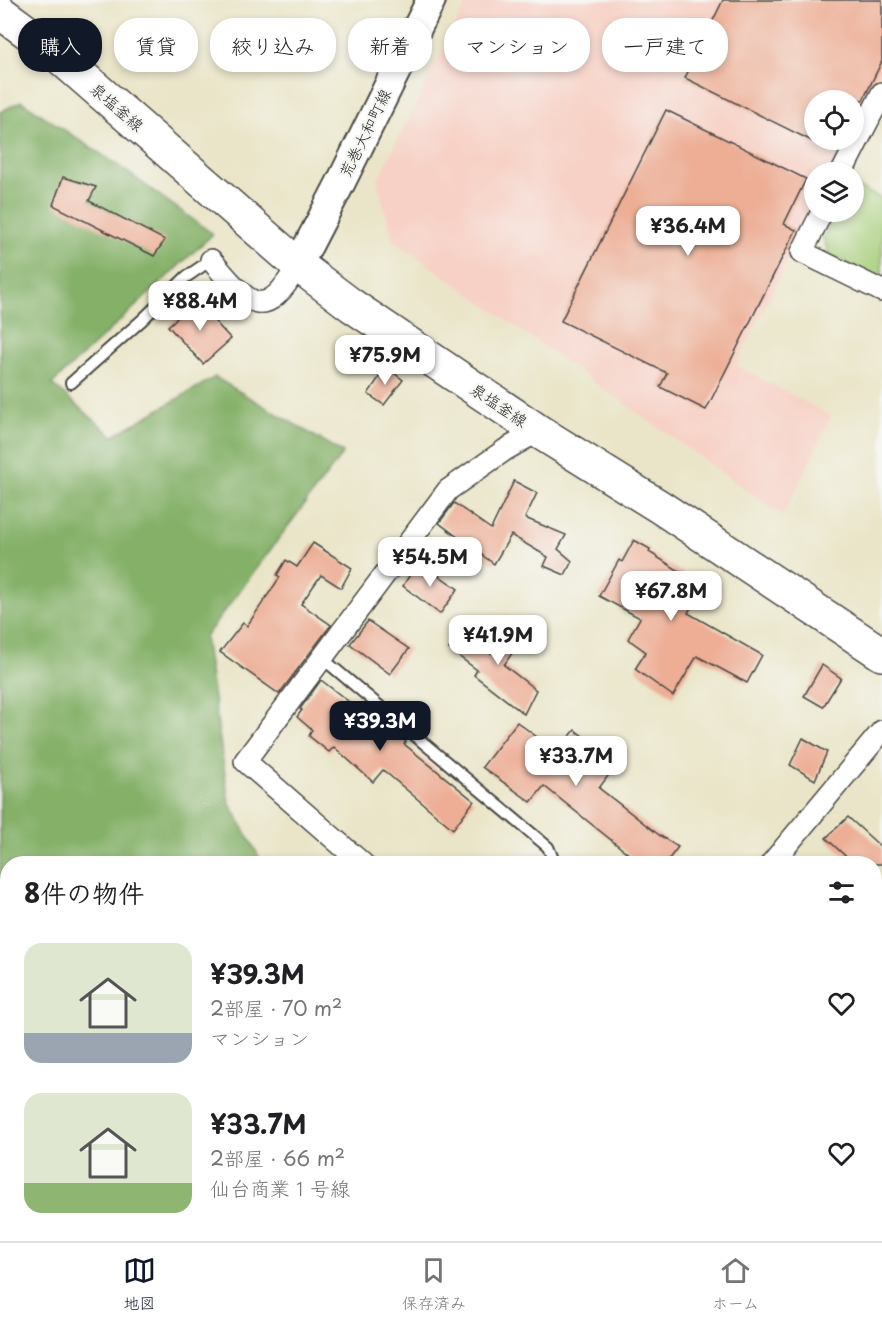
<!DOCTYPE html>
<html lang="ja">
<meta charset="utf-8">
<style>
:root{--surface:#fff;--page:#f6f6f6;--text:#202124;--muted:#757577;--line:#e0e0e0;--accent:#111827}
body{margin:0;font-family:"Playpen Sans","Klee One",sans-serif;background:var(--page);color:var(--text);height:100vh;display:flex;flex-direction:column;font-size:22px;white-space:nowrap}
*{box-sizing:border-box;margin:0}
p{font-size:20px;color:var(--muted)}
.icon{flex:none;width:33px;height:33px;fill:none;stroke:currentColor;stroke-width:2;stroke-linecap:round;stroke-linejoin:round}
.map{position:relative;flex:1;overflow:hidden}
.sheet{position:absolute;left:0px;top:856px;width:882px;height:386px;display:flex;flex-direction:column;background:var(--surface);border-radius:24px 24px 0 0;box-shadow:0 3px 9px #0003}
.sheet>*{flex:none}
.guide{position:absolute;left:18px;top:18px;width:846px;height:54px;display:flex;gap:12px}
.tools{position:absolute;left:804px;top:90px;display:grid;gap:12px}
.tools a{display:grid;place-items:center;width:60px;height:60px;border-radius:50%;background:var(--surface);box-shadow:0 3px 9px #0003;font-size:30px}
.price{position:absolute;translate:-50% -51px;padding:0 14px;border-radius:12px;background:#fff;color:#222;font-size:20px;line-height:39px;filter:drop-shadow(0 2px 3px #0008)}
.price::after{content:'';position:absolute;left:50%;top:36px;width:18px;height:14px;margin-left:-9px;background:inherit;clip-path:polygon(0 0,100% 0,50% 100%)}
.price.active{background:var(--accent);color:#fff}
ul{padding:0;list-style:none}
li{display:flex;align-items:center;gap:18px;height:150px;padding:0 24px}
li span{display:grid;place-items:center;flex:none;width:168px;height:120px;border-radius:18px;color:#555}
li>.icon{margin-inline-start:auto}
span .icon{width:72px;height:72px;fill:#fffc;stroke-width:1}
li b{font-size:26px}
h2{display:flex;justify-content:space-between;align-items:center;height:72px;padding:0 24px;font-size:26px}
.tag{padding:0 21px;border-radius:24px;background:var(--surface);box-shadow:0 3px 9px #0003;font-size:21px;line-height:54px}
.tag.active{background:var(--accent);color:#fff}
.dock{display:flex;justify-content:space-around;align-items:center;height:84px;border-top:2px solid var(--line);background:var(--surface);font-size:16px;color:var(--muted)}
.dock a{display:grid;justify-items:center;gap:3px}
.dock .active{color:var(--accent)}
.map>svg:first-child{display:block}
</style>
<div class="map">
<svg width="882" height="1241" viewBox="0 0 882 1241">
<rect width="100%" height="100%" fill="#f6f6f2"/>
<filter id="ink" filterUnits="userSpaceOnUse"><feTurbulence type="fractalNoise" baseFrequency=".0167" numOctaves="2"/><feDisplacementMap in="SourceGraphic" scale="12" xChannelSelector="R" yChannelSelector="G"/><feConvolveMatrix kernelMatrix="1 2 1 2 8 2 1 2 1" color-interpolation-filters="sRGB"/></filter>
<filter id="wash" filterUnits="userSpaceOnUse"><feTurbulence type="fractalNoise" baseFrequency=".008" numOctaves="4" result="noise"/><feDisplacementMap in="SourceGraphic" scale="24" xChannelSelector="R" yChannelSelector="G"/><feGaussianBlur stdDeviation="1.35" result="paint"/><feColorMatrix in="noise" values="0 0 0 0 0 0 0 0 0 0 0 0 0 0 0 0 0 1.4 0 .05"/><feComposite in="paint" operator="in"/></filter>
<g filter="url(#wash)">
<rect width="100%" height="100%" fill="#eae5c8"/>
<path fill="#f7d1c6" d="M468,0h414v72l-28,57v-29h-40v40h34l-16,32h-18v35l-78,158 95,51 -48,100 -390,-276 -16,-59z"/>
<g fill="#a5cd78" stroke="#687c52" stroke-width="1.5">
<path d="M854,185l28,14v80l-52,-23 -7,-18 13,-26h18z"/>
<path d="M284,1235l364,-1 6,7h-373z"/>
</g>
<path fill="#84b068" stroke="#586e4a" stroke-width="1.5" d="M21,101l98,65 94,68 -161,150 61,52 102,-59 128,76 -138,184 24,165 34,62h-255v370l252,1v6h-258l-2,-32v-1097z"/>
<g id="blocks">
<g fill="#edae95">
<path d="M723,0h159v61l-19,39h-49v42l-129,-64z"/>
<path d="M666,110l140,69 -22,45 12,6 -90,180 -46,-23 7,-14 -106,-52z"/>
<path d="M63,177l33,10 -7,14 76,39 -11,16 -101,-51z"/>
<path d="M196,301l35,38 -28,25 -35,-38z"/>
<path d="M386,367l17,13 -19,25 -16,-11z"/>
<path d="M514,481l23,12 -12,25 41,17 -8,14 14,12 -7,14 -21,-9 4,-9 -37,-22 -17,29 -55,-41 15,-20 37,26z"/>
<path d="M634,540l16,9 -1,3 54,34 -15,27 74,42 -15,28 -50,-27 -24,40 -38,-27 11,-17 -18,-13 12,-21 -41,-22 20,-36 3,2z"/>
<path d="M313,543l39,25 -11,20 -20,-13 -20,29 30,21 -52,69 -59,-42 23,-29 4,3 33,-49 -3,-2 9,-15 11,7z"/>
<path d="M418,561l40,28 -18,25 -37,-28z"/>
<path d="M519,617l11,9 -26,39 32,25 -12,24 -50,-39 3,-5 -28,-21 13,-15 29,19z"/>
<path d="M368,621l41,28 -19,25 -40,-30z"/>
<path d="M822,665l19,13 -18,29 -19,-11z"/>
<path d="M321,680l63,49 1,-2 21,15 -2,2 70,57 -21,28 -70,-59 -10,12 -39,-35 -5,5 -20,-16 3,-6 -15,-13 5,-7 -2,-1z"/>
<path d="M517,722l40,30 18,-22 18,14 2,-3 24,20 -20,27 60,47 19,12 -13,17h-24l-97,-78 -13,16 -49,-35z"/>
<path d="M803,738l24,14 -12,28 -25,-15z"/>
<path d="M848,817l34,31v16h-28l-28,-26z"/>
</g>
</g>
</g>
<g filter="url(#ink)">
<use href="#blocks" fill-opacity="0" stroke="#484743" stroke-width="1.5"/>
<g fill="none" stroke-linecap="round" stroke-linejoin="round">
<defs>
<g id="lane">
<path d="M71,383l71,-63 44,-43 25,-17"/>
<path d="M322,658l226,189 7,17"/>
</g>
<g id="street">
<path d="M842,172l40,-79"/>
<path d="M822,212l-20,40 80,39"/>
<path d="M211,260c37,42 52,67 87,5"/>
<path d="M363,864l-118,-103 203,-271 57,-40 33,-19"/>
<path d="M771,864l111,-133"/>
<path d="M874,962l8,6"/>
<path d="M717,1234l9,7"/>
</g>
<path id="secondary" d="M298,265l43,-83 90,-182"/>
<path id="primary" d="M0,12l53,39 245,214 53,40 187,126 122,76 222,147"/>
</defs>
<use href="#lane" stroke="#484743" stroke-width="14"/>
<use href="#street" stroke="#484743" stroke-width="24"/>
<use href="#secondary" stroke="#484743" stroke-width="32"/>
<use href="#primary" stroke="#484743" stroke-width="36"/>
<use href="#lane" stroke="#fff" stroke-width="10"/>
<use href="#street" stroke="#fff" stroke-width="21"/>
<use href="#secondary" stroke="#fff" stroke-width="28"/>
<use href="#primary" stroke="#fff" stroke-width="33"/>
</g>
</g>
<g text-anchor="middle" stroke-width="4.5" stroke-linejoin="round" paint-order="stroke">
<g font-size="16" fill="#2b2b2b" stroke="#f6f6f2">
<text transform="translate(117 107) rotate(41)" y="6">泉塩釜線</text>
<text transform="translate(365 133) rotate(-64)" y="6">荒巻大和町線</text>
<text transform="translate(499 405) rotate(34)" y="6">泉塩釜線</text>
</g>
</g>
</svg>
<div class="tools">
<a><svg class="icon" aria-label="locate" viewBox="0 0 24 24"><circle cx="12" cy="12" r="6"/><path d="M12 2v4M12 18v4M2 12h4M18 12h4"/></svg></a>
<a><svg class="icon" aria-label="layers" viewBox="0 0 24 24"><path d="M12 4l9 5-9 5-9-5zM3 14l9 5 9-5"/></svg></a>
</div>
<b class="price" style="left:688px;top:257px">¥36.4M</b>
<b class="price" style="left:200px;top:332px">¥88.4M</b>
<b class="price" style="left:385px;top:386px">¥75.9M</b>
<b class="price" style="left:430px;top:588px">¥54.5M</b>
<b class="price" style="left:671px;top:622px">¥67.8M</b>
<b class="price" style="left:498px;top:666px">¥41.9M</b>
<b class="price active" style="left:380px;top:752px">¥39.3M</b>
<b class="price" style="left:576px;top:787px">¥33.7M</b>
<div class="guide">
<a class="tag active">購入</a>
<a class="tag">賃貸</a>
<a class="tag">絞り込み</a>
<a class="tag">新着</a>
<a class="tag">マンション</a>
<a class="tag">一戸建て</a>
</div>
<section class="sheet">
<h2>8件の物件<svg class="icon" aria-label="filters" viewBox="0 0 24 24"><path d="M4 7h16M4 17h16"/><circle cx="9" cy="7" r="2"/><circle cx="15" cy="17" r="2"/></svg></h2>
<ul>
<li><span style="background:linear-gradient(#dfe7d0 75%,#9aa5b1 0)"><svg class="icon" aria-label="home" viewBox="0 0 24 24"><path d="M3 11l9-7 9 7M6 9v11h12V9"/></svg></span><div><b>¥39.3M</b><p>2部屋 · 70 m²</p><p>マンション</p></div><svg class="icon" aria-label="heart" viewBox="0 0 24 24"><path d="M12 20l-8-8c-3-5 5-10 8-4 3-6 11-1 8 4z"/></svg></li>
<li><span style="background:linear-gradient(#dfe7d0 75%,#8fb573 0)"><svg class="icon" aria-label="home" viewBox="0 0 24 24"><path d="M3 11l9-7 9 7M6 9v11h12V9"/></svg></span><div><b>¥33.7M</b><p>2部屋 · 66 m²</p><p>仙台商業１号線</p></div><svg class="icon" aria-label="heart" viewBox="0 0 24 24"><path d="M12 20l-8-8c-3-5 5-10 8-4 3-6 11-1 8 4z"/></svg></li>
</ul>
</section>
</div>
<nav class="dock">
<a class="active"><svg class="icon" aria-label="map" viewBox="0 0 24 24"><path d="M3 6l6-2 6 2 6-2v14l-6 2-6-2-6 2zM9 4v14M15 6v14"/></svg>地図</a>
<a><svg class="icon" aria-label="saved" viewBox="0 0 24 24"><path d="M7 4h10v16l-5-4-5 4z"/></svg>保存済み</a>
<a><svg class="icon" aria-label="home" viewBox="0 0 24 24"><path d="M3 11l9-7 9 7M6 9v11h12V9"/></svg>ホーム</a>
</nav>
